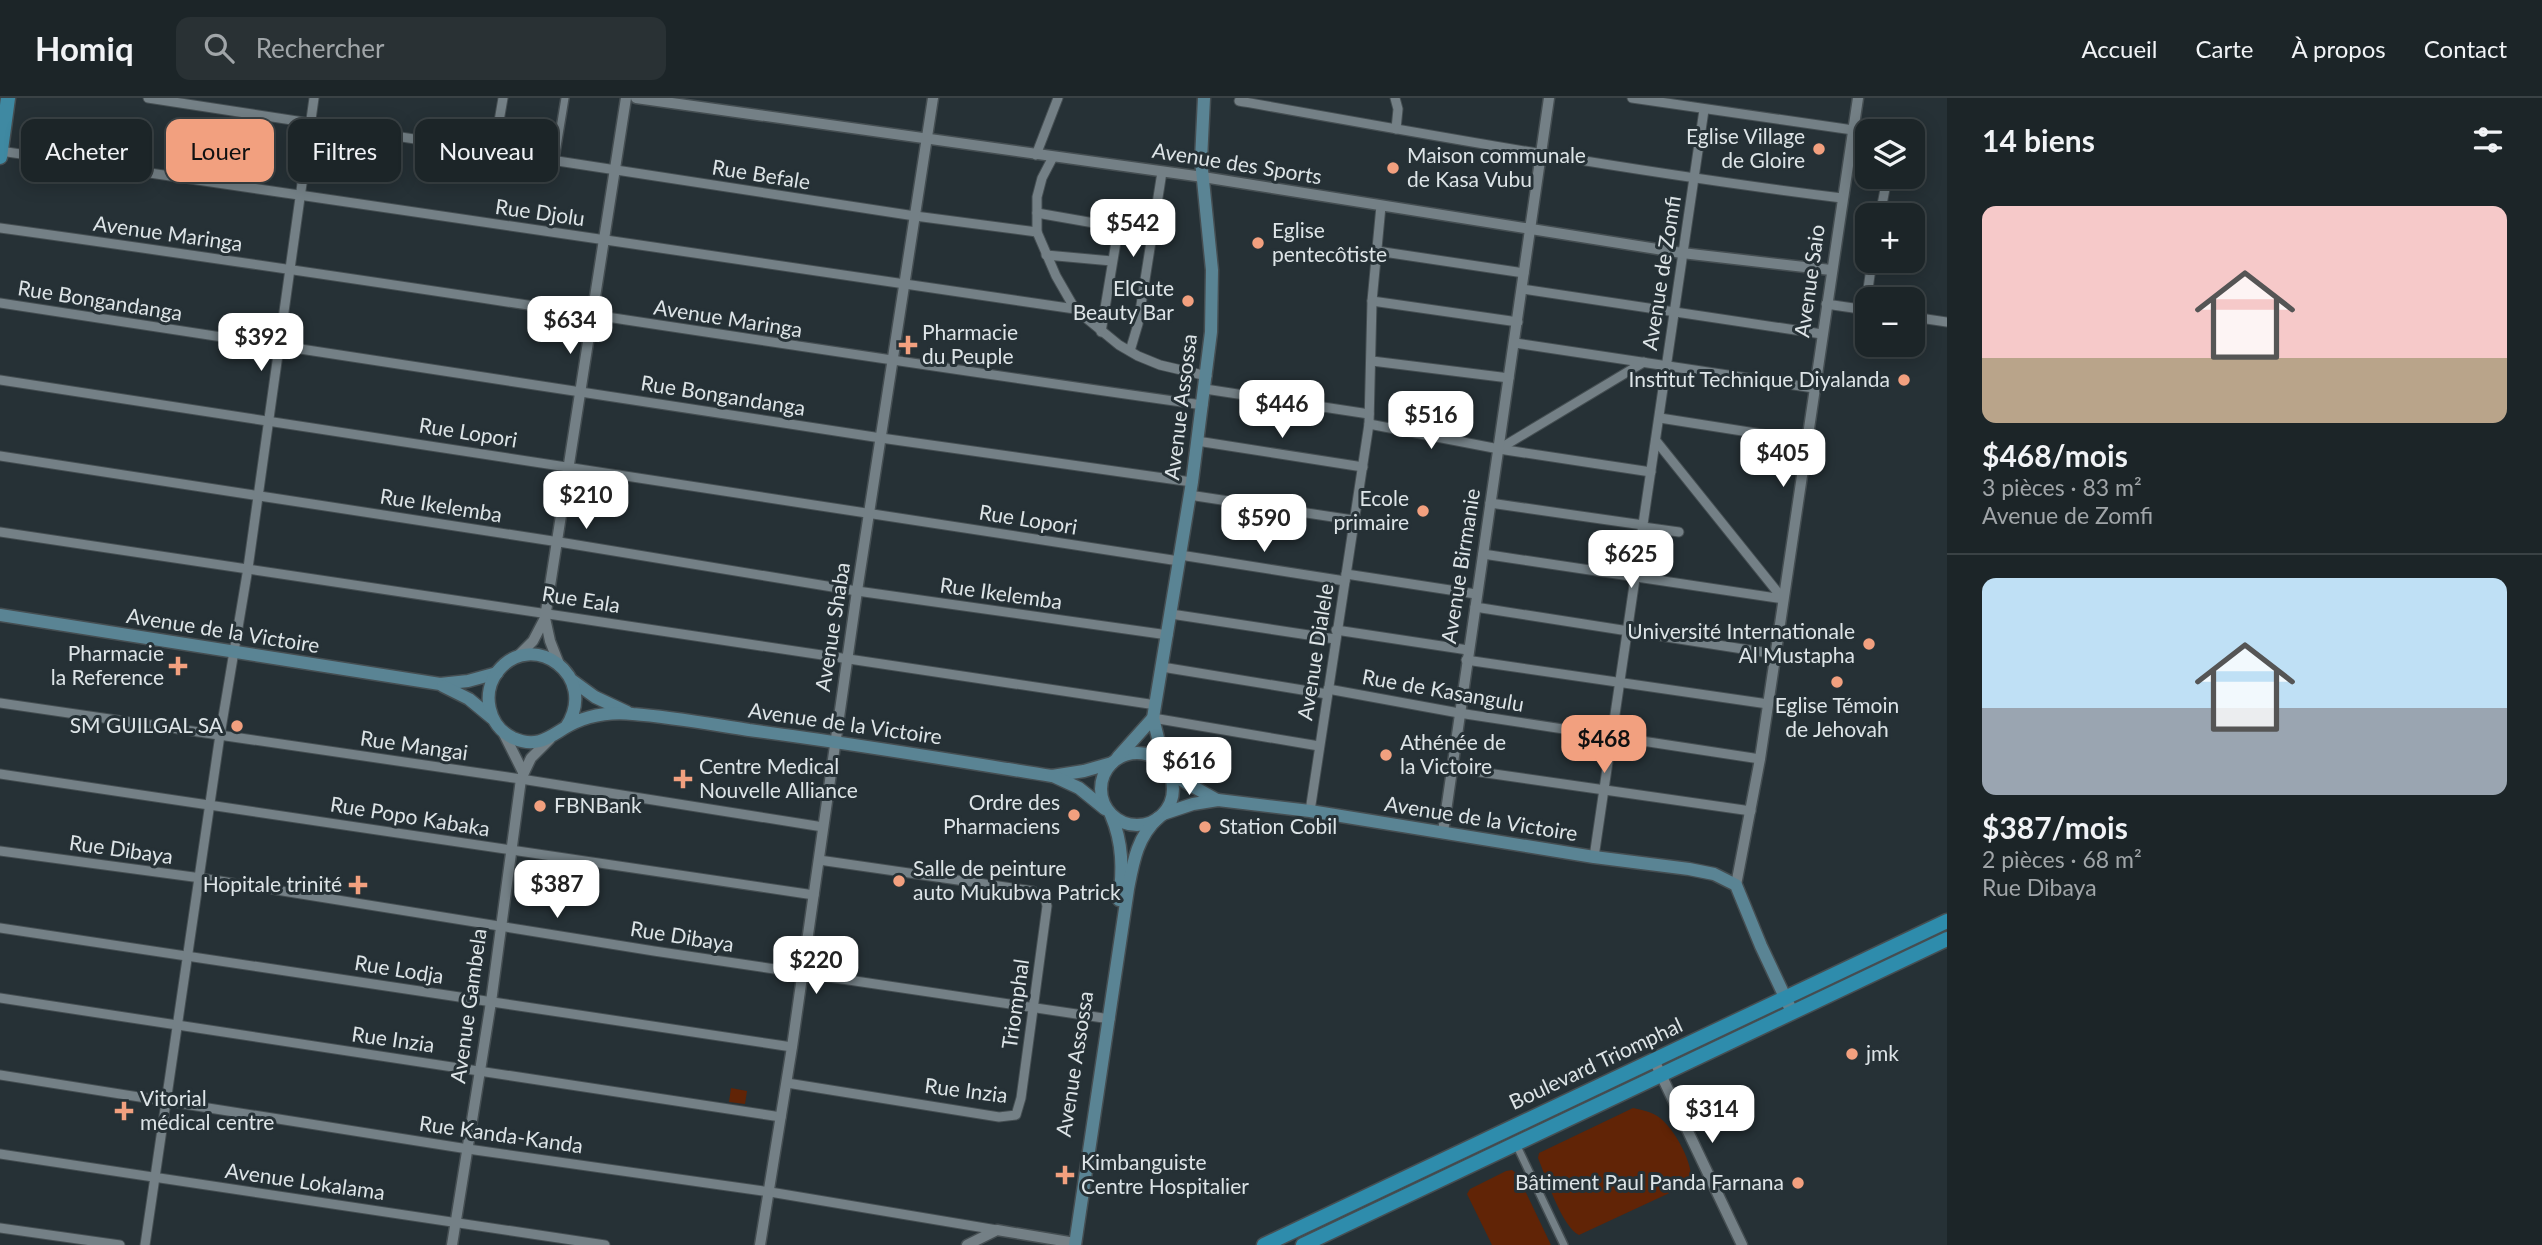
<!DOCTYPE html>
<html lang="fr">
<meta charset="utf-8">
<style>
:root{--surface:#1c2528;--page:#293134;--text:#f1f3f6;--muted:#a0a5a8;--line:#3a4245;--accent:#f2a07f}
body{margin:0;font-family:Lato,sans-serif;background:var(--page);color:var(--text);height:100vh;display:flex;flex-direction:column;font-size:26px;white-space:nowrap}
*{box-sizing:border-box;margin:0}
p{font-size:23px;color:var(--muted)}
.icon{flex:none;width:38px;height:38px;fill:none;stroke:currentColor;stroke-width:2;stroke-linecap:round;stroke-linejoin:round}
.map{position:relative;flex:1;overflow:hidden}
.side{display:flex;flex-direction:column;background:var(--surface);width:595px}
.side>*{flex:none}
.top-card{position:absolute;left:21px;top:21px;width:665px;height:63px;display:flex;gap:14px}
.buttons{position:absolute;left:1855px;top:21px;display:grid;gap:14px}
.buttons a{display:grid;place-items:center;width:70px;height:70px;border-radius:14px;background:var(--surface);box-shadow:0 4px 18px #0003,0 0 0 2px var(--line);font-size:35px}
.price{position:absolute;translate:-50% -60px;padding:0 16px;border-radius:14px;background:#fff;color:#222;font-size:23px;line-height:46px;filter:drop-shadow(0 2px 4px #0008)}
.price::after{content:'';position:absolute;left:50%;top:42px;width:21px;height:16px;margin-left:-10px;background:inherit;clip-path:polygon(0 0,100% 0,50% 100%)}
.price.selected{background:var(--accent);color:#111}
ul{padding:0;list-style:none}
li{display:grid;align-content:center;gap:14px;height:371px;padding:0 35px}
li+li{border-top:2px solid var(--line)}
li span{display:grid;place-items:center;height:217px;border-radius:14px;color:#555}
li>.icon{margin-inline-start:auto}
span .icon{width:126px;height:126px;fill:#fffc;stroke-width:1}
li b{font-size:30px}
h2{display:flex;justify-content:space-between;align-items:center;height:84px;padding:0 35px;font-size:30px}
.tag{padding:0 24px;border-radius:14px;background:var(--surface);box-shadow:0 4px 18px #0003,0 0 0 2px var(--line);font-size:24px;line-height:63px}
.tag.selected{background:var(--accent);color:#111}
header{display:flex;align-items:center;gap:42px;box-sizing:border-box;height:98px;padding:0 35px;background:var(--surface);border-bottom:2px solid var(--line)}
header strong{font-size:33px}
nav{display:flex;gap:38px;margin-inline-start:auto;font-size:24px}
.search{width:490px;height:63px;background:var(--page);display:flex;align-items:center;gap:18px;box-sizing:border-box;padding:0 24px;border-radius:14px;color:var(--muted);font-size:26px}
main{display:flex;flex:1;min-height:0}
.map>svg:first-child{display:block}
</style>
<header>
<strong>Homiq</strong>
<div class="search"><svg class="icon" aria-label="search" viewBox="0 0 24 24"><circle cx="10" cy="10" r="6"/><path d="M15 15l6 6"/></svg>Rechercher</div>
<nav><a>Accueil</a><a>Carte</a><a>À propos</a><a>Contact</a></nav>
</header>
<main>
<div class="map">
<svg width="1947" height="1147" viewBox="0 0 1947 1147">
<rect width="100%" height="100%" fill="#263136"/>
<g fill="#612406">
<path d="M731,990l16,3 -2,13 -16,-2z"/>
<path d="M1633,1010c9,2 20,4 27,10 15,12 34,46 31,65l-112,52c-17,-8 -33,-58 -41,-77l1,-5z"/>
<path d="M1512,1072l5,4 34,71h-59l-25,-51 3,-5 36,-18z"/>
</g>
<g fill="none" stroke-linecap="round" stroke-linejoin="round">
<defs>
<g id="pedestrian">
<path d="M555,61l10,-61"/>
<path d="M1516,1046l48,101"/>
</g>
<g id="minor">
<path d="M148,0l767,118 122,16"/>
<path d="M1395,0l3,11 -2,20"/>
<path d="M1632,0l221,32"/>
<path d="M1239,3c201,36 401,72 603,97"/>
<path d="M494,52l9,-52"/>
<path d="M0,53l1075,158"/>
<path d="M1036,57l22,-57"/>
<path d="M1053,59l-11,21 -5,19v35l19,44 19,33 44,36 19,11 22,9 47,11"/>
<path d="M1037,115l80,14v9l-16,96"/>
<path d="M1880,117l5,-26"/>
<path d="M0,130c401,55 801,121 1203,177"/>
<path d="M1377,153l147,22"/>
<path d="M1046,157l66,6"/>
<path d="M1522,191l300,45"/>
<path d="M1372,203l146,21"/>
<path d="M0,205l881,135 311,44"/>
<path d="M1826,206l41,6"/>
<path d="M1865,212l7,-49"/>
<path d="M1913,219l34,5"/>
<path d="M1515,245l299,45"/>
<path d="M1130,253l8,-27 24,-152"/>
<path d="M1372,263l137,17"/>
<path d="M0,282l1179,181"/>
<path d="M1205,291l164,25"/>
<path d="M1660,320l146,23"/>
<path d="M1369,326l130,25 152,23"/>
<path d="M1197,343l166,26"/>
<path d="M1657,344l126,157"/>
<path d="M1499,351l145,-87"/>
<path d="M0,358l559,86 298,49 311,44"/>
<path d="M1189,397l164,25"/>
<path d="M1490,405l153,22"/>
<path d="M1643,429l36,5"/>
<path d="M0,434l1156,173"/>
<path d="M1483,456l300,45"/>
<path d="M1180,457l165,26"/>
<path d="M1346,476l130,20"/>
<path d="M1475,509l300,47"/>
<path d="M1171,516l164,25"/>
<path d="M1336,532l132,20"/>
<path d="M1466,562l302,44"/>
<path d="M1162,569l165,27"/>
<path d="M1328,591l131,24 301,46"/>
<path d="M0,605l521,76 302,48"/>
<path d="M1153,620l166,28"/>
<path d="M1452,670l299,43"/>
<path d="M0,676l814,121"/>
<path d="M1310,713l59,-387 3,-123 9,-95"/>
<path d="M0,753l201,27 453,73 456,68"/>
<path d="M1594,759l110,-747"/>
<path d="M0,830l792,119"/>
<path d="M0,900l781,119"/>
<path d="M0,977l468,74 302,43 227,38"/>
<path d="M787,985l212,34 17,-2 5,-17 26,-192 -2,-8 -12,-7 -214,-31"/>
<path d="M0,1056l605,91"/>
<path d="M0,1130l120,17"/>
<path d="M145,1147l75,-510 28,-167 66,-470"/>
</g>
<g id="tertiary">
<path d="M636,0l567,79 479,76 149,17"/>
<path d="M545,520l5,23 9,23"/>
<path d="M517,559l16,-16 12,-23 81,-520"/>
<path d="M504,636l19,38"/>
<path d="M1443,734l106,-734"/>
<path d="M1736,787l24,-126 98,-661"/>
<path d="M1654,962l88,185"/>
<path d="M452,1147l39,-243 30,-223 10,-21 19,-19"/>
<path d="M760,1147l32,-198 65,-456 76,-493"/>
<path d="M967,1147l30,-15 78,13"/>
</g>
<g id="secondary">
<path d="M0,517l440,69 28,-3 29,-8"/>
<path d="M573,583l22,16 32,15"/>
<path d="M443,588l26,13 23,19"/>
<path d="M566,629c34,-51 -34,-99 -68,-56 -17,22 -10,55 15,67 29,13 41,-7 63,-16 17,-8 39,-10 57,-8 39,3 77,10 116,16 101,13 202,30 303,46l32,-5 28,-8"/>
<circle cx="1137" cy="691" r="36"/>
<path d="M1118,659l35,-39"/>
<path d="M1165,668l-12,-48 39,-236 19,-150 1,-62 -11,-110 3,-62"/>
<path d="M1169,675l48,27"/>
<path d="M1053,678l26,12 26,21"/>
<path d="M1163,716l30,-10 25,-4 92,11 284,46 95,12 25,5 22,11 25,61 31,66"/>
<path d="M1111,717c12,28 12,55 8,85"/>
<path d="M1075,1147l53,-356c5,-26 9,-52 30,-71"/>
</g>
<path id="primary" d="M0,59l8,-59"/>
<g id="trunk">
<path d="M1264,1147l683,-324"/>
<path d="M1303,1147l644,-306"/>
</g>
</defs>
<use href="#pedestrian" stroke="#454e52" stroke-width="10"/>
<use href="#minor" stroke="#454e52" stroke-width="11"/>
<use href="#tertiary" stroke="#454e52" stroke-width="13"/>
<use href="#secondary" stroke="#454e52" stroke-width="15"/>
<use href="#primary" stroke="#454e52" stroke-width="17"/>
<use href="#trunk" stroke="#454e52" stroke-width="17"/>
<use href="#pedestrian" stroke="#748086" stroke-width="7"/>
<use href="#minor" stroke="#748086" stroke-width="9"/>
<use href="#tertiary" stroke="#748086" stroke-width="10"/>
<use href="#secondary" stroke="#5a8494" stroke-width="12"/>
<use href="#primary" stroke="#3f89a2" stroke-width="14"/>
<use href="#trunk" stroke="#2e8cac" stroke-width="14"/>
</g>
<g fill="#f2a07f" stroke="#263136" stroke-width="2.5">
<circle cx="1819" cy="51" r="7"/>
<circle cx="1393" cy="70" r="7"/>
<circle cx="1258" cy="145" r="7"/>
<circle cx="1188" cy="203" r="7"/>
<path d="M904.5 236.5h7v7h7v7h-7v7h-7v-7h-7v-7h7z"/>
<circle cx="1904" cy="282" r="7"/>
<circle cx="1423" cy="413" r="7"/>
<circle cx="1869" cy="546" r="7"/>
<path d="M174.5 557.5h7v7h7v7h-7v7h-7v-7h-7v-7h7z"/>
<circle cx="1837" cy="584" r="7"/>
<circle cx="237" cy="628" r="7"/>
<circle cx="1386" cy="657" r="7"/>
<path d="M679.5 670.5h7v7h7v7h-7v7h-7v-7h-7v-7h7z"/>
<circle cx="540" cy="708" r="7"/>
<circle cx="1074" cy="717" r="7"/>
<circle cx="1205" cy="729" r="7"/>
<circle cx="899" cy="783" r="7"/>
<path d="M354.5 776.5h7v7h7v7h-7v7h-7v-7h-7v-7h7z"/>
<circle cx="1852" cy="956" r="7"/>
<path d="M120.5 1002.5h7v7h7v7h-7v7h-7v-7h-7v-7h7z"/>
<path d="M1061.5 1066.5h7v7h7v7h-7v7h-7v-7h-7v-7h7z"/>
<circle cx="1798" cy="1085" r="7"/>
</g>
<g text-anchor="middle" stroke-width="6" stroke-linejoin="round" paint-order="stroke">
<g font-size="21" fill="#dde4e7" stroke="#263136" text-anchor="start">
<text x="1805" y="46" text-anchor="end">Eglise Village<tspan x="1805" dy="24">de Gloire</tspan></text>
<text x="1407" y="65">Maison communale<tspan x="1407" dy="24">de Kasa Vubu</tspan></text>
<text x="1272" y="140">Eglise<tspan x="1272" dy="24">pentecôtiste</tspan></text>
<text x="1174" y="198" text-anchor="end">ElCute<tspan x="1174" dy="24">Beauty Bar</tspan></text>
<text x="922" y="242">Pharmacie<tspan x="922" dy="24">du Peuple</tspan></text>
<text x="1890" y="289" text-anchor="end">Institut Technique Diyalanda</text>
<text x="1409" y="408" text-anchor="end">Ecole<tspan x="1409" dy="24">primaire</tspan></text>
<text x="1855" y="541" text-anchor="end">Université Internationale<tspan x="1855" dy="24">Al Mustapha</tspan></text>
<text x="164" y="563" text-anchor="end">Pharmacie<tspan x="164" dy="24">la Reference</tspan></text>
<text x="1837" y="615" text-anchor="middle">Eglise Témoin<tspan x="1837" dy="24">de Jehovah</tspan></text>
<text x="223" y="635" text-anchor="end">SM GUILGAL SA</text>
<text x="1400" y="652">Athénée de<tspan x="1400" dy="24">la Victoire</tspan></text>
<text x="699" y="676">Centre Medical<tspan x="699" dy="24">Nouvelle Alliance</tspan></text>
<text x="1060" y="712" text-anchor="end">Ordre des<tspan x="1060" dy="24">Pharmaciens</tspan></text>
<text x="554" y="715">FBNBank</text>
<text x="1219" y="736">Station Cobil</text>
<text x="913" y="778">Salle de peinture<tspan x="913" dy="24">auto Mukubwa Patrick</tspan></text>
<text x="342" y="794" text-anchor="end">Hopitale trinité</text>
<text x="1866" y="963">jmk</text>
<text x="140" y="1008">Vitorial<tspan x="140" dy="24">médical centre</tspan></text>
<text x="1081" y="1072">Kimbanguiste<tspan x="1081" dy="24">Centre Hospitalier</tspan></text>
<text x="1784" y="1092" text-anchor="end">Bâtiment Paul Panda Farnana</text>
</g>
<g font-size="21" fill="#dde4e7" stroke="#263136">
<text transform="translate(1237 66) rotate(9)" y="7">Avenue des Sports</text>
<text transform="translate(761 77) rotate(9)" y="7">Rue Befale</text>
<text transform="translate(540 115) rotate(8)" y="7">Rue Djolu</text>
<text transform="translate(168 136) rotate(8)" y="7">Avenue Maringa</text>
<text transform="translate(1662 175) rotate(-81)" y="7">Avenue de Zomfi</text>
<text transform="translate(1810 183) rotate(-82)" y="7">Avenue Saio</text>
<text transform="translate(100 203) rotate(9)" y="7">Rue Bongandanga</text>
<text transform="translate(728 221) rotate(9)" y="7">Avenue Maringa</text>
<text transform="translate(723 298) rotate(9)" y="7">Rue Bongandanga</text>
<text transform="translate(1181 309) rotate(-83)" y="7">Avenue Assossa</text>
<text transform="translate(468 335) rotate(9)" y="7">Rue Lopori</text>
<text transform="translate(441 408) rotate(9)" y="7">Rue Ikelemba</text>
<text transform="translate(1028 422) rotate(9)" y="7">Rue Lopori</text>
<text transform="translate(1461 468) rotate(-81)" y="7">Avenue Birmanie</text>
<text transform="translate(1001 496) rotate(8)" y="7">Rue Ikelemba</text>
<text transform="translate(581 502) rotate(9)" y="7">Rue Eala</text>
<text transform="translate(833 529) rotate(-81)" y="7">Avenue Shaba</text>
<text transform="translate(223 533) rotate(9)" y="7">Avenue de la Victoire</text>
<text transform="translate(1316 554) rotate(-81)" y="7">Avenue Dialele</text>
<text transform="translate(1443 593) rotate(10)" y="7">Rue de Kasangulu</text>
<text transform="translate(845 626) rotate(8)" y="7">Avenue de la Victoire</text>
<text transform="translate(414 648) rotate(8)" y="7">Rue Mangai</text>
<text transform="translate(410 719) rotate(9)" y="7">Rue Popo Kabaka</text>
<text transform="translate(1481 721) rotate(9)" y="7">Avenue de la Victoire</text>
<text transform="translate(121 752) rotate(8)" y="7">Rue Dibaya</text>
<text transform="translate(682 839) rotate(9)" y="7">Rue Dibaya</text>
<text transform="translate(399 872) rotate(9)" y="7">Rue Lodja</text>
<text transform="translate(1016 906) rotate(-82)" y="7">Triomphal</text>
<text transform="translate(469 908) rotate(-82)" y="7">Avenue Gambela</text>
<text transform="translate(393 942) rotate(8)" y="7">Rue Inzia</text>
<text transform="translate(1075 966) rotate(-81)" y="7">Avenue Assossa</text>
<text transform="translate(1596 966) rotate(-25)" y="7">Boulevard Triomphal</text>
<text transform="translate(966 993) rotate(7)" y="7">Rue Inzia</text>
<text transform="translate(501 1037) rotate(8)" y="7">Rue Kanda-Kanda</text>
<text transform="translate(305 1084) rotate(8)" y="7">Avenue Lokalama</text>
</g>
</g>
</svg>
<div class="buttons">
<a><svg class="icon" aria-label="layers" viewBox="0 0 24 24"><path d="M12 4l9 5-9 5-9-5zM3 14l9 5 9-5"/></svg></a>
<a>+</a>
<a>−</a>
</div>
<b class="price" style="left:1133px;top:161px">$542</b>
<b class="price" style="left:570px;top:258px">$634</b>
<b class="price" style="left:261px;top:275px">$392</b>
<b class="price" style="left:1282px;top:342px">$446</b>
<b class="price" style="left:1431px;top:353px">$516</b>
<b class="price" style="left:1783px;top:391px">$405</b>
<b class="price" style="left:586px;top:433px">$210</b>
<b class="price" style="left:1264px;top:456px">$590</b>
<b class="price" style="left:1631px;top:492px">$625</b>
<b class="price selected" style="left:1604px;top:677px">$468</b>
<b class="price" style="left:1189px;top:699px">$616</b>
<b class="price" style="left:557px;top:822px">$387</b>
<b class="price" style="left:816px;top:898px">$220</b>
<b class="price" style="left:1712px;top:1047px">$314</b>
<div class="top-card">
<a class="tag">Acheter</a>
<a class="tag selected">Louer</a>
<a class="tag">Filtres</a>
<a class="tag">Nouveau</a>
</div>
</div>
<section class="side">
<h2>14 biens<svg class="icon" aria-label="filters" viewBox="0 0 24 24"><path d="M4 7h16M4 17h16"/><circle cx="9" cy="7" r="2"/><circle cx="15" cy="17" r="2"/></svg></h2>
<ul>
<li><span style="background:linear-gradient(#f6c9c9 70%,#b9a48a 0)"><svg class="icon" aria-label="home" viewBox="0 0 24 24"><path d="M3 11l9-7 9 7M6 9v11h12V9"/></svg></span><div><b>$468/mois</b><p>3 pièces · 83 m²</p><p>Avenue de Zomfi</p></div></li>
<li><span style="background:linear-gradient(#bfe0f5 60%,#9aa5b1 0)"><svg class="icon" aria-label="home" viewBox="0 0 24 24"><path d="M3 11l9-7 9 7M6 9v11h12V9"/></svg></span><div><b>$387/mois</b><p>2 pièces · 68 m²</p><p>Rue Dibaya</p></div></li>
</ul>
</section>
</main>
